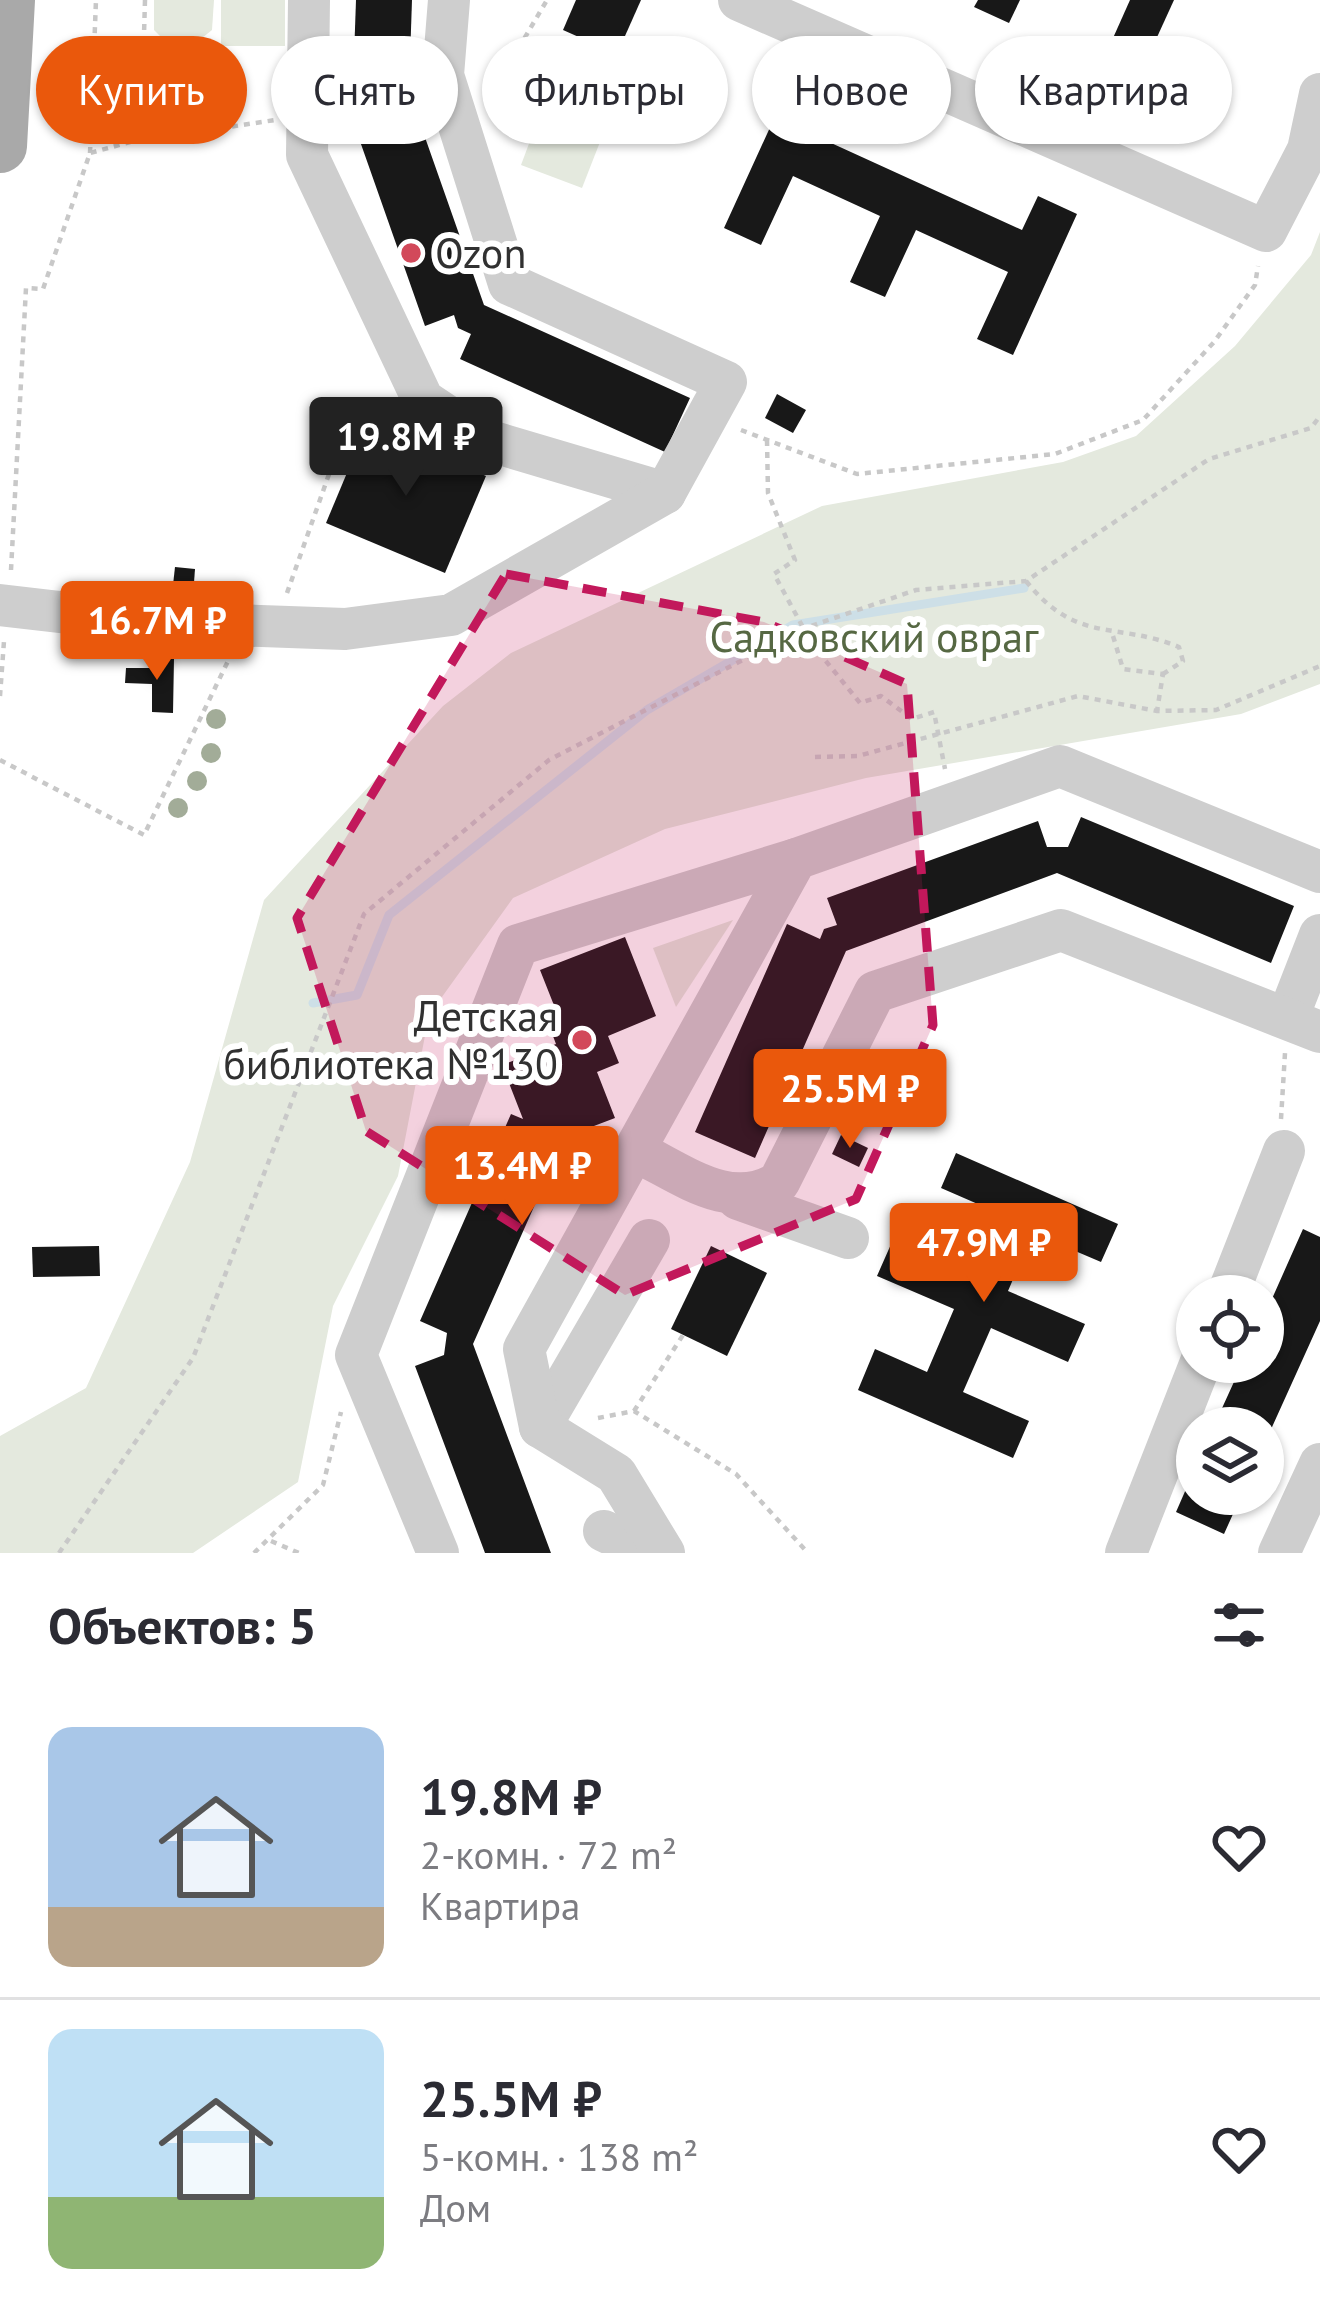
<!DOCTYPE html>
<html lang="ru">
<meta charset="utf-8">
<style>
:root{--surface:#fff;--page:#f7f7f7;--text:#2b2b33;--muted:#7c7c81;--line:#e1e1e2;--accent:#ea580c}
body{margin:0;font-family:"PT Sans",sans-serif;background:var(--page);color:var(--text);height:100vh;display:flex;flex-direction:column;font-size:45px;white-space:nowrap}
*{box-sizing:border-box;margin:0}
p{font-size:39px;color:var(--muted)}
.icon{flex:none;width:66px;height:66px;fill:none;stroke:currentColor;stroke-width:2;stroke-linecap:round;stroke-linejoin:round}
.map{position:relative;height:1553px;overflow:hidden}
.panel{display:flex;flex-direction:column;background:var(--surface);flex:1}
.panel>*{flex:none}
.hud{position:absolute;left:36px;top:36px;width:1248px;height:108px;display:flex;gap:24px}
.controls{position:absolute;left:1176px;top:1275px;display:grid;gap:24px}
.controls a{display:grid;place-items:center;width:108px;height:108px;border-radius:50%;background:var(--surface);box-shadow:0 3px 9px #0004;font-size:60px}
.price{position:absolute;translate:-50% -102px;padding:0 27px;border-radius:12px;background:var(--accent);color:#fff;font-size:39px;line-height:78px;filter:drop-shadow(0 3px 6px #0008)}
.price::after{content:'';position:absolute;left:50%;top:72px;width:36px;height:27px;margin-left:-18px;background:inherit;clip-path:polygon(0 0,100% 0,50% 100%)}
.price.selected{background:#222;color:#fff}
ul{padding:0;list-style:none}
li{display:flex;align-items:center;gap:36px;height:300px;padding:0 48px}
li+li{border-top:3px solid var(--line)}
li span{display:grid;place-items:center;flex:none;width:336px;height:240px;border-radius:24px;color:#555}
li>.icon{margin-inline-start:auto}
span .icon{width:144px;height:144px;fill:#fffc;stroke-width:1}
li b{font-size:51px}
h2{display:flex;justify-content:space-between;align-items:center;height:144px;padding:0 48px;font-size:51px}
.pill{padding:0 42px;border-radius:54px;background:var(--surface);box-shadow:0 3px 9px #0004;font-size:42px;line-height:108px}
.pill.selected{background:var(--accent);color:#fff}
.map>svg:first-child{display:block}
</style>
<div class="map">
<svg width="1320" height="1553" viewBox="0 0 1320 1553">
<rect width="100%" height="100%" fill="#fff"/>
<g fill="#e4e9de">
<path d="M154,0h60l-2,30 -20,16h-22l-16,-16z"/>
<rect x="221" y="0" width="64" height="46"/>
<path d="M554,77l62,24 -34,87 -61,-23z"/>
<path d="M1320,232v452l-79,30 -375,64 -201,51 -152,69 -84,117 -31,161 -65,130 -35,176 -105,71h-193v-117l86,-48 104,-226 74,-262 179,-194 68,-53 311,-147 241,-44 73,-26 99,-90 76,-91z"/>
<path d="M733,920l-57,87 -23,-59z"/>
</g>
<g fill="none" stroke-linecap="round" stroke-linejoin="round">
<path stroke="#cddfe7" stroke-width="9" d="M313,1003l44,-8 32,-80 258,-205 146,-85 231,-37"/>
</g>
<g fill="#181818">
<path d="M356,0h56l-2,59 -56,-2z"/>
<path d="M576,0h65l-24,54 -54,-24z"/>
<path d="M978,0h42l-11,23 -35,-16z"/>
<path d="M1130,0h44l-37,81 -36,-16z"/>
<path d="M788,88l43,20 -13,29 204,93 16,-34 39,18 -64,141 -36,-16 31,-67 -92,-42 -31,67 -35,-15 30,-66 -87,-40 -32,69 -37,-17z"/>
<path d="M408,89l76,216 206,93 -25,54 -205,-93 11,-25 -13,-6 -4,-13 -29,11 -76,-216z"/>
<path d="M777,394l29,16 -13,23 -28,-15z"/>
<path d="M367,425l119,51 -41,97 -119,-50z"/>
<path d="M175,567l20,2 -2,27 -21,-2z"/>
<path d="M152,658h22l-1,55 -21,-1v-28l-27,-1 1,-15h26z"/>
<path d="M1081,817l213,89 -23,57 -214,-90 -211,78 -91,207 -60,-26 92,-208 33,15 4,-10 13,-4 -10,-27 211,-77 9,26h21z"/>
<path d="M625,937l31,79 -48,20 11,27 -22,9 18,46 -50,19 -92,207 78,209h-66l-70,-187 29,-11 3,-22 -27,-12 91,-207 12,5 -21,-54 54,-21 -8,-21 11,-5 -19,-48z"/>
<path d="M841,1135l27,13 -9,19 -27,-13z"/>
<path d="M956,1153l162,71 -17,38 -68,-29 -25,58 77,33 -17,38 -77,-34 -28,64 66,29 -16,37 -155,-68 17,-41 52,23 27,-63 -77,-33 15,-34 84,36 27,-63 -62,-27z"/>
<path d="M1303,1229l17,8v84l-57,126v-19h-50l30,-66h20v-43z"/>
<path d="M99,1246l1,30 -67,1 -1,-30z"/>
<path d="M711,1246l56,27 -40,83 -56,-27z"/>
<path d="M1197,1464v30h45l-18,40 -48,-22z"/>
</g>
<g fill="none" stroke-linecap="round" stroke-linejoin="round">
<g stroke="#c8c8c8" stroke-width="4.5" stroke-dasharray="6 6" stroke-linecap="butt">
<path d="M488,100l59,-100"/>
<path d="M345,107l62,-24"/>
<path d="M141,138l4,-138"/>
<path d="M90,153l6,-153"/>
<path d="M741,430l116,44 198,-20 88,-34 71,-78 41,-57 3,-19"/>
<path d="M767,440l1,53 27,67 -21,14 38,70 48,59 21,-7 31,23 22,-7 11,57"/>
<path d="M11,570l15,-282 17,1 47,-136 40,-11 145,-22"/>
<path d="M1026,581c51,64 90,40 153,66l4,14 -20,13"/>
<path d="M287,593l52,-147"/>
<path d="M1113,636l10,33 40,5 -6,37"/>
<path d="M0,696l4,-55"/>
<path d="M815,757l43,-1 220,-60 79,15 59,-1 104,-44"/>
<path d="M0,760l144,75 84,-174"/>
<path d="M1281,1119l4,-66"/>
<path d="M634,1411l49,-76"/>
<path d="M598,1418l36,-7 102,63 72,79"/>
<path d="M271,1541l28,12"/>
<path d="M59,1553l134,-195 171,-444 185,-154 256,-132 111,-38 110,-9 183,-122 102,-31 9,-12"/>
<path d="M254,1553l69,-68 18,-73"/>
</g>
<g stroke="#cecece" stroke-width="42">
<path d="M309,0l-2,155 116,245 57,38 185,55"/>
<path d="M739,0l527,231 42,-81 12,-56"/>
<path d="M0,605l146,17 199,7 106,-14 214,-122 61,-111 -217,-98 -66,-209 6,-75"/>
<path d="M1288,1017l32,-82"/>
<path d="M635,1151c48,23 95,62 144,31l96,-190 186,-62 259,102"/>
<path d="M738,1199l110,39"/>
<path d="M1227,1296l57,-145"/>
<path d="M540,1427l109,-187"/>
<path d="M604,1531l48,22"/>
<path d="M438,1553l-82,-198 162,-410 278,-86"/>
<path d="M664,1553l-48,-79 -76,-47 -16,-78 272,-490 264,-93 260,106"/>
<path d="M1126,1553l75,-191"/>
<path d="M1279,1553l41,-89"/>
</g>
<path stroke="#a9a9a9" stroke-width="54" d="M0,146l8,-146"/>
</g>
<g fill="#a2ac98">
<circle cx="216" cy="719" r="10"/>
<circle cx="211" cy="753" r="10"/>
<circle cx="197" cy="781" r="10"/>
<circle cx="178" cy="808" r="10"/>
</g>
<path fill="#c2185b" fill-opacity="0.2" stroke="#c2185b" stroke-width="9" stroke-dasharray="24 15" stroke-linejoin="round" d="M506,574l258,48 143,62 26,341 -77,174 -231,96 -259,-164 -69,-213z"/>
<g fill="#d2495a" stroke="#fff" stroke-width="4.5">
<circle cx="411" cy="253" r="12"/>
<circle cx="582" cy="1040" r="12"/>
</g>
<g text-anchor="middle" stroke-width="12" stroke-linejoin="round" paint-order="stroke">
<g font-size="42" fill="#313131" stroke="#fff" text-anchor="start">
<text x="435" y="268">Ozon</text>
<text x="558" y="1031" text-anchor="end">Детская<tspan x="558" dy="48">библиотека №130</tspan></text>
</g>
<g font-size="42" fill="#566843" stroke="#fff">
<text x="874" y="652">Садковский овраг</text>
</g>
</g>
</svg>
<div class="controls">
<a><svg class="icon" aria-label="locate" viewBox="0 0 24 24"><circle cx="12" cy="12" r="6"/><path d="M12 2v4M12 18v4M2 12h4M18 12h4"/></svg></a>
<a><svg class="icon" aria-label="layers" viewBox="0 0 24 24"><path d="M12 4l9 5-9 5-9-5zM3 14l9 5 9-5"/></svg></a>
</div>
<b class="price selected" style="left:406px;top:499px">19.8M ₽</b>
<b class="price" style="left:157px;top:683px">16.7M ₽</b>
<b class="price" style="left:850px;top:1151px">25.5M ₽</b>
<b class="price" style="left:522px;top:1228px">13.4M ₽</b>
<b class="price" style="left:984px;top:1305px">47.9M ₽</b>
<div class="hud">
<a class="pill selected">Купить</a>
<a class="pill">Снять</a>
<a class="pill">Фильтры</a>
<a class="pill">Новое</a>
<a class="pill">Квартира</a>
</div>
</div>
<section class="panel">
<h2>Объектов: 5<svg class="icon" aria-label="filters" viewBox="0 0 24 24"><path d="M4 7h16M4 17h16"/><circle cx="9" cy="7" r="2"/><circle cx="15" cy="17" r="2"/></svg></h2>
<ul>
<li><span style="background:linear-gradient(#a9c7e8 75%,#b9a48a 0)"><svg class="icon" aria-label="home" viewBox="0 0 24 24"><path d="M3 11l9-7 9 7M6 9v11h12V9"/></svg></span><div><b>19.8M ₽</b><p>2-комн. · 72 m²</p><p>Квартира</p></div><svg class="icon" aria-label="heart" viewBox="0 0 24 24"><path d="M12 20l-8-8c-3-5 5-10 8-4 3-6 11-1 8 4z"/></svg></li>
<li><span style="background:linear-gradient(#bfe0f5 70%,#8fb573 0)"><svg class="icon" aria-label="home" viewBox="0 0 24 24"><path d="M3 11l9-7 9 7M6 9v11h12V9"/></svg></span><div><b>25.5M ₽</b><p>5-комн. · 138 m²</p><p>Дом</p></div><svg class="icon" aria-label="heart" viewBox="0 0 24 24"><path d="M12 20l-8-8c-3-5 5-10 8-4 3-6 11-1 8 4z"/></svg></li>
</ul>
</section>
